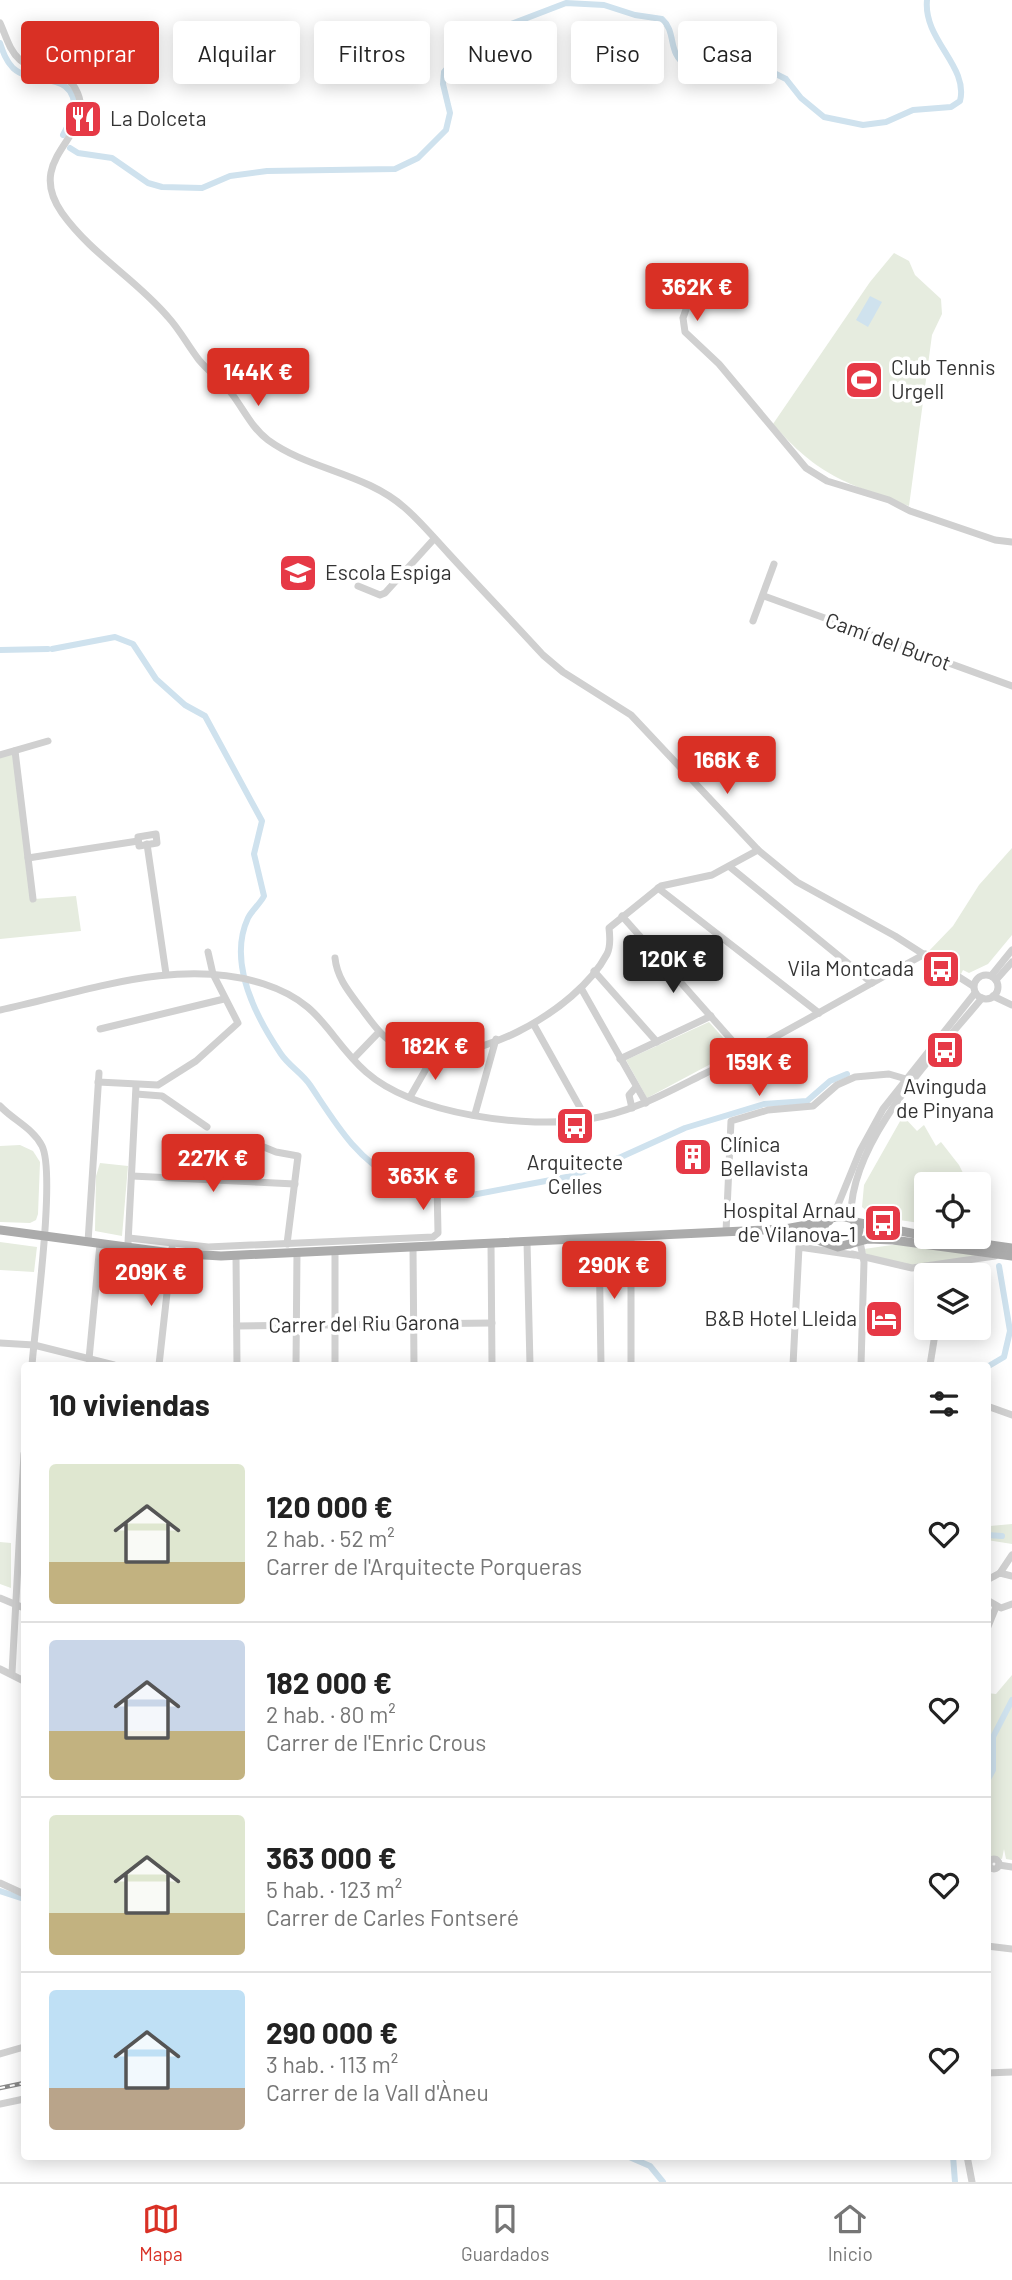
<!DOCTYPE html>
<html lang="es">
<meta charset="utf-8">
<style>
:root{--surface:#fff;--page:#f2f2f2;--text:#222;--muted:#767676;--line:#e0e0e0;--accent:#d93025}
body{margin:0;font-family:Barlow,sans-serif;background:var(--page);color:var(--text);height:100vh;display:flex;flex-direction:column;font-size:26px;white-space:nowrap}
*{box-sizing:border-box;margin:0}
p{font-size:23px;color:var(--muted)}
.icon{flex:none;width:38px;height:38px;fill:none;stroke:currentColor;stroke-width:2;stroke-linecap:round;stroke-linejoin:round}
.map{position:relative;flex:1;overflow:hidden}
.side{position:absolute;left:21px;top:1362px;width:970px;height:798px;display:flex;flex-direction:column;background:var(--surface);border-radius:7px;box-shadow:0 4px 18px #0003}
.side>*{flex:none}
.top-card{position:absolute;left:21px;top:21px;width:971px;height:63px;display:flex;gap:14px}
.buttons{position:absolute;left:914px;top:1172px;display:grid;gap:14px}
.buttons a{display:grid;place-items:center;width:77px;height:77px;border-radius:7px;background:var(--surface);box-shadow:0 4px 18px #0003;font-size:35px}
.price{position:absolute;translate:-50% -60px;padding:0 16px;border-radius:7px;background:var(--accent);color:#fff;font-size:23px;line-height:46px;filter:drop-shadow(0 2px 4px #0008)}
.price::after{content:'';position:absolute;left:50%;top:42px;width:21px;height:16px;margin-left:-10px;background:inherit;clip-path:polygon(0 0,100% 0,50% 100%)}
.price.active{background:#222;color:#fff}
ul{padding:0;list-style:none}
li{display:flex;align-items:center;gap:21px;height:175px;padding:0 28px}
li+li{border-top:2px solid var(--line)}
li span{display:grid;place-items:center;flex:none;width:196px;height:140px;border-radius:7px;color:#555}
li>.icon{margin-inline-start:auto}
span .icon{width:84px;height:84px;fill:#fffc;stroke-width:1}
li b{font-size:30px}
h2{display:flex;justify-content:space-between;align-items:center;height:84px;padding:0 28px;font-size:30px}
.tag{padding:0 24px;border-radius:7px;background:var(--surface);box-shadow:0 4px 18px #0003;font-size:24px;line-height:63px}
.tag.active{background:var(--accent);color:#fff}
.tabs{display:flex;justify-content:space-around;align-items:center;height:98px;border-top:2px solid var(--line);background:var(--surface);font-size:19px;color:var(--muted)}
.tabs a{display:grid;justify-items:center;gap:4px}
.tabs .active{color:var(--accent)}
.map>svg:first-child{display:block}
</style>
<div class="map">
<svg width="1012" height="2182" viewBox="0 0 1012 2182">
<rect width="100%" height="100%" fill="#fff"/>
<g fill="#e6ecdf">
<path d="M894,253l15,8 6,14 26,24 1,15 -10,21 -23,171c-63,-23 -91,-30 -136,-82l97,-142z"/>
<path d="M15,751l19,148 42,-3 5,35 -81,8v-184z"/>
<path d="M1012,848v87l-24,29 -19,9 -6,-3 -2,4 -34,-21 26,-27 26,-41z"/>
<path d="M709,1022l26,29 -88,47 -21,-38z"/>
<path d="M903,1116l14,15 7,-6 12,21 5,-4 18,23 10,20h-43v39l-53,-8 -11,-9 2,-22z"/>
<path d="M20,1145l13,6 7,11 -2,52 -2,6 -6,3 -30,-1v-76z"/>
<path d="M100,1163l28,3 -6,70 -27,-5 1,-55z"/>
<path d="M0,1242l37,5 -3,25 -34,-2z"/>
<path d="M899,1244l84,11 -70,12 -45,-9 -4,-9z"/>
<path d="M987,1523l3,3 22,-2v20l-25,-4z"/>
<path d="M0,1542l11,1v45l-11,-4z"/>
<path d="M1012,1675v185l-6,-1 -2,-10 -2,10 -15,-3v-149l3,-6 -3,-8 9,1z"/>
</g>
<path fill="#cfe2ee" d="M870,296l12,6 -14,25 -12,-7z"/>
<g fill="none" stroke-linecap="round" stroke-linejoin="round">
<g stroke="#cfe2ee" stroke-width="6">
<path d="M0,43c3,9 6,18 13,25 22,20 62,0 62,44l-12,23"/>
<path d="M70,148l8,5 34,5 36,25 14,4 40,1 28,-12 37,-5 128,-2 23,-11 28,-28 4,-17 -7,-29 1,-12 28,-33 94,-36 38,2 31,10 27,4c15,13 5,34 24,46l82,5 18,9 15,19 23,19 39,8 23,-3 27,-12 38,-3 9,-6c9,-35 -37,-61 -33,-101"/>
<path d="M52,649l63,-12 18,7 23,35 29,26 20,11 57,105 -8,33 10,42c-4,8 -12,14 -16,22 -21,45 8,99 33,136 8,12 21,19 29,31 25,37 45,73 86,94"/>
<path d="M0,650l48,-1"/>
<path d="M434,1187l38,8 100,-19 49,-19 64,-29 79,-24 43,-3 23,-20 17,-7"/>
<path d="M987,1367l17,-10 6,-26 -11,-65"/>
<path d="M987,1535l15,1"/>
<path d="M987,1781l6,-11v-33l19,-37"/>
<path d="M0,1891l24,8"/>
<path d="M627,2156l23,10 13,16"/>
<path d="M953,2156l2,26"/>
</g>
<g stroke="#d0d0d0" stroke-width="7">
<path d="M0,23c6,13 9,27 20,37 15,14 44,8 55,28 27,47 -54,66 -13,125 30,42 74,66 106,104 12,13 20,29 31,43 10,12 24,22 33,34 12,16 20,34 36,46 41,30 98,33 137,68 16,14 30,31 44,46 31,34 63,67 94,101l20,17 68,43 127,135 39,32 98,54 78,50"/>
<path d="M705,276l-15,22 -7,20 2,14 34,32 87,104 21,13 62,19 21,11 85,29 17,2"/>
<path d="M358,586l22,9 5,-2 49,-54"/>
<path d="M764,596l248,90"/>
<path d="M753,621l21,-57"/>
<path d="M15,751l18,148"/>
<path d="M0,755l48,-14"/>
<path d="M156,834l1,9 -18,3 -1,-9z"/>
<path d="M147,844l19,130"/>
<path d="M28,858l110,-17"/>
<path d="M730,867l142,116"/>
<path d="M658,888l161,125"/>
<path d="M622,916l122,138"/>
<path d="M335,958c2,20 14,34 26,50 12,16 23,33 42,40 64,25 174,-37 204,-94 4,-8 3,-18 2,-26l52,-42 51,-11 46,-25"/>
<path d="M594,971l63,71"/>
<circle cx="986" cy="987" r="12"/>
<path d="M991,976l21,-26"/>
<path d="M996,980l16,-18"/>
<path d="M581,988l65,115"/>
<path d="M993,996l19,9"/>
<path d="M0,1010c85,-18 178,-54 264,-26 59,19 63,53 102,88 49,43 161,57 223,47 41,-6 77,-26 113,-44 76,-37 148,-81 223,-121"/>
<path d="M534,1025l53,95"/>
<path d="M100,1029l124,-30"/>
<path d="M354,1058l25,-26"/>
<path d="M620,1059l91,-43"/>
<path d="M98,1082l60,3 38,-24 42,-38 -25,-49 -5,-22"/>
<path d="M136,1094l26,2 45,31"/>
<path d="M410,1097l25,-44"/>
<path d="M0,1106c13,14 33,22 42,40 14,28 -7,179 -10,219"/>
<path d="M632,1108l-3,-13 7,-8"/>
<path d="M475,1114l21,-75"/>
<path d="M254,1143l22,9 22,4 -11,88"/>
<path d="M132,1176l163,8"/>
<path d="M391,1179l45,12"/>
<path d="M833,1217l27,-66 23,-42 92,-116"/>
<path d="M851,1218c-2,-78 84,-163 131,-220"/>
<path d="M726,1232l5,-111 37,-11 45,-4 24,-21 18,-8 34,-3 17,5"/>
<path d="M631,1236v129"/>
<path d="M859,1237l5,25 -3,103"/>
<path d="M129,1238l79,9 225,-10 5,-4 -1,-49"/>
<path d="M599,1238l2,127"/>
<path d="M88,1242l11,-169"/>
<path d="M527,1242l3,123"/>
<path d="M128,1243l8,-157"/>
<path d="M491,1243l1,122"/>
<path d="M413,1247l1,118"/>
<path d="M852,1254l60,14 83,-12"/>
<path d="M236,1255l1,110"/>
<path d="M945,1264v12"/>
<path d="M237,1326l255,-3"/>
<path d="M0,1343l34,2 80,20"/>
<path d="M89,1359l11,-115"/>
<path d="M159,1365l13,-117"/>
<path d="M296,1365l1,-113"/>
<path d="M335,1365v-114"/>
<path d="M793,1365l6,-118 55,8"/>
<path d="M930,1365l6,-37"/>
<path d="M987,1406l25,9"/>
<path d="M1000,1573l12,-18"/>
<path d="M987,1580l13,-7 12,3"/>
<path d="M0,1598l24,10"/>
<path d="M987,1600l14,8 11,-4"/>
<path d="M987,1629l9,-22"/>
<path d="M0,1669l24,12"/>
<path d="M12,1673l12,-219"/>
<circle cx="994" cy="1864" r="5"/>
<path d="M999,1865l13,2"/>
<path d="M0,1883l24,11"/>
<path d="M987,1946l25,3"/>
<path d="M0,2054l24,-7"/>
<path d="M987,2073l25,-1"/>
<path d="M0,2104l24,-5"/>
<path d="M967,2156l5,26"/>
</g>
<g stroke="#ababab" stroke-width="9">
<path d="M855,1222l71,14"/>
<path d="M0,1230l171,23 50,3 564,-27 44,-8"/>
<path d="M788,1230l50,17 30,-8 25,1 119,16"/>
<path d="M934,1237l78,11"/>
<path d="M831,1243c-32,-37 55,-33 19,1"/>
</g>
<defs>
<path id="rail" d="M0,2088l24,-5"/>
</defs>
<use href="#rail" stroke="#888" stroke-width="4.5"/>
<use href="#rail" stroke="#fff" stroke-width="2" stroke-dasharray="5" stroke-linecap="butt"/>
</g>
<defs>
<symbol id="restaurant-square" viewBox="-11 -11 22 22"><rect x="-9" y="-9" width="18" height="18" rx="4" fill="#e63946" stroke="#fff"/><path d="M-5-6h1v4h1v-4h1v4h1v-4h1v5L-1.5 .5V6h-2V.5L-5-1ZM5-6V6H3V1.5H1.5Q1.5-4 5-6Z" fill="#fff"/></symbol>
<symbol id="stadium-square" viewBox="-11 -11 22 22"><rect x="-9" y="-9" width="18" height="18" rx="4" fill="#e63946" stroke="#fff"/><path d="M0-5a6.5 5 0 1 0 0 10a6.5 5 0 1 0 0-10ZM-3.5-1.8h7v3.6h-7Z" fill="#fff"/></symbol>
<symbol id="school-square" viewBox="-11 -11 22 22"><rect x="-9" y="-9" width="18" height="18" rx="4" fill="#e63946" stroke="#fff"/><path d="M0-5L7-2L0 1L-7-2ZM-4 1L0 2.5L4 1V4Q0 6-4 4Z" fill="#fff"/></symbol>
<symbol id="bus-square" viewBox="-11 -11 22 22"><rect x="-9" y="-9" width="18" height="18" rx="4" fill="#e63946" stroke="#fff"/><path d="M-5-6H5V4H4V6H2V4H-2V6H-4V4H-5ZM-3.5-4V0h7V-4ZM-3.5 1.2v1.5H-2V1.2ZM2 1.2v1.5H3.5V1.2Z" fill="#fff"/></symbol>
<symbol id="building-square" viewBox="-11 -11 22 22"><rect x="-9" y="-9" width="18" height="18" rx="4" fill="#e63946" stroke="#fff"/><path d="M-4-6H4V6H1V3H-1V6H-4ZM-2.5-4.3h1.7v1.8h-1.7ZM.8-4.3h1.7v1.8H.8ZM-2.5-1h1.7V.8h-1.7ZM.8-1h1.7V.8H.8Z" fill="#fff"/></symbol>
<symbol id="hotel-square" viewBox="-11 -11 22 22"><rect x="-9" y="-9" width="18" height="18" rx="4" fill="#e63946" stroke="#fff"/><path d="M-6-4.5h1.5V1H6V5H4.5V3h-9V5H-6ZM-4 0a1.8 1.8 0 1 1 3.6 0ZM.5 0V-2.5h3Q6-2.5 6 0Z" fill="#fff"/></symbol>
</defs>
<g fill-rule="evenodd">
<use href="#restaurant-square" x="61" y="97" width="44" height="44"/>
<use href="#stadium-square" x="842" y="358" width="44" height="44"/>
<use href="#school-square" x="276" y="551" width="44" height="44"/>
<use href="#bus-square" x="919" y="947" width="44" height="44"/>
<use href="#bus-square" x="923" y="1028" width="44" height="44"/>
<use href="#bus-square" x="553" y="1104" width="44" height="44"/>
<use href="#building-square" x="671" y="1135" width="44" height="44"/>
<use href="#bus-square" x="861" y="1201" width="44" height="44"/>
<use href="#hotel-square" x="862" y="1297" width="44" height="44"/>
</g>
<g text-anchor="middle" stroke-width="7" stroke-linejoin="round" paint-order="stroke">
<g font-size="21" fill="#333" stroke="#fff" text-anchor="start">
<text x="110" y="126">La Dolceta</text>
<text x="891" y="375">Club Tennis<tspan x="891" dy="24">Urgell</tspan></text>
<text x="325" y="580">Escola Espiga</text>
<text x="914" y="976" text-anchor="end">Vila Montcada</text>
<text x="945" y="1094" text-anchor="middle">Avinguda<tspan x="945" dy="24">de Pinyana</tspan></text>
<text x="720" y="1152">Clínica<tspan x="720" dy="24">Bellavista</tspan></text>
<text x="575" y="1170" text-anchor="middle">Arquitecte<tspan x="575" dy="24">Celles</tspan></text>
<text x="856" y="1218" text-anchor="end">Hospital Arnau<tspan x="856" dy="24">de Vilanova-1</tspan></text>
<text x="857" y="1326" text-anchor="end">B&amp;B Hotel Lleida</text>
</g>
<g font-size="21" fill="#333" stroke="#fff">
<text transform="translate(888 642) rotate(20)" y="7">Camí del Burot</text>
<text transform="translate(364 1324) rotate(-1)" y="7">Carrer del Riu Garona</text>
</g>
</g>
</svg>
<div class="buttons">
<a><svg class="icon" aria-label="locate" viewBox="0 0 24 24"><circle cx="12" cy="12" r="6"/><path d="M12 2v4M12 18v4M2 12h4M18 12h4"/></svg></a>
<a><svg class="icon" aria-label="layers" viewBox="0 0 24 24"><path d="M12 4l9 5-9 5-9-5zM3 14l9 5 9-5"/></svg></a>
</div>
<b class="price" style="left:697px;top:323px">362K €</b>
<b class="price" style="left:258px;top:408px">144K €</b>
<b class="price" style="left:727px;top:796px">166K €</b>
<b class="price active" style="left:673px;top:995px">120K €</b>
<b class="price" style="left:435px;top:1082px">182K €</b>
<b class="price" style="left:759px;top:1098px">159K €</b>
<b class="price" style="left:213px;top:1194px">227K €</b>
<b class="price" style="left:423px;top:1212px">363K €</b>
<b class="price" style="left:614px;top:1301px">290K €</b>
<b class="price" style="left:151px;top:1308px">209K €</b>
<div class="top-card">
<a class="tag active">Comprar</a>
<a class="tag">Alquilar</a>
<a class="tag">Filtros</a>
<a class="tag">Nuevo</a>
<a class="tag">Piso</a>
<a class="tag">Casa</a>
</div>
<section class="side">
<h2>10 viviendas<svg class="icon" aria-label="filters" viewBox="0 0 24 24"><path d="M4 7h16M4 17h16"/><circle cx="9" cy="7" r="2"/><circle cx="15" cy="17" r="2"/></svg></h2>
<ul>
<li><span style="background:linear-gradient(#dfe7d0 70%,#c2b280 0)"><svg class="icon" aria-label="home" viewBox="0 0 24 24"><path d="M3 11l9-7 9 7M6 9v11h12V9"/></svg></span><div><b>120 000 €</b><p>2 hab. · 52 m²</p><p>Carrer de l'Arquitecte Porqueras</p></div><svg class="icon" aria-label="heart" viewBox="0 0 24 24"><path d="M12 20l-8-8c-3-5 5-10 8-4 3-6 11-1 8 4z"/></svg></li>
<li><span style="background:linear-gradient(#c9d6e8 65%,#c2b280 0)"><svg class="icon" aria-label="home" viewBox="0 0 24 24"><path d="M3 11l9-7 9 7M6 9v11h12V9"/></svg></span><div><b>182 000 €</b><p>2 hab. · 80 m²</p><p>Carrer de l'Enric Crous</p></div><svg class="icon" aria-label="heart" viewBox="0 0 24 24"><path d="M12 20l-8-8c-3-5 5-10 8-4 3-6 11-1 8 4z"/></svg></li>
<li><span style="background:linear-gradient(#dfe7d0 70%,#c2b280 0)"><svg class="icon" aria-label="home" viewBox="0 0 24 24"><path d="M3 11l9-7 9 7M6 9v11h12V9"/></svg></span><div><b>363 000 €</b><p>5 hab. · 123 m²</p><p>Carrer de Carles Fontseré</p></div><svg class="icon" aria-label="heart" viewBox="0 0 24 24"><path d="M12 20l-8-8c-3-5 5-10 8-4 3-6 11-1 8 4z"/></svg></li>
<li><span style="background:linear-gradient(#bfe0f5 70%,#b9a48a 0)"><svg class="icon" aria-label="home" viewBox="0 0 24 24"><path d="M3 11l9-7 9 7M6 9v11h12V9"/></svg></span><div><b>290 000 €</b><p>3 hab. · 113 m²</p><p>Carrer de la Vall d'Àneu</p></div><svg class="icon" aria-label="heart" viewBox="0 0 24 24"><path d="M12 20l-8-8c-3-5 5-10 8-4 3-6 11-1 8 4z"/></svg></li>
</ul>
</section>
</div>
<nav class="tabs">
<a class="active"><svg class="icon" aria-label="map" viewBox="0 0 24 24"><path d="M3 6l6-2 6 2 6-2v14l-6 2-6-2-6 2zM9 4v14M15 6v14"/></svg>Mapa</a>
<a><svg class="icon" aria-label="saved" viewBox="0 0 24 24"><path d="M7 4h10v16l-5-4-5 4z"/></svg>Guardados</a>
<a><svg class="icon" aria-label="home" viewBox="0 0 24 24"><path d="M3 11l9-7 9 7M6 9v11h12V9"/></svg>Inicio</a>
</nav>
